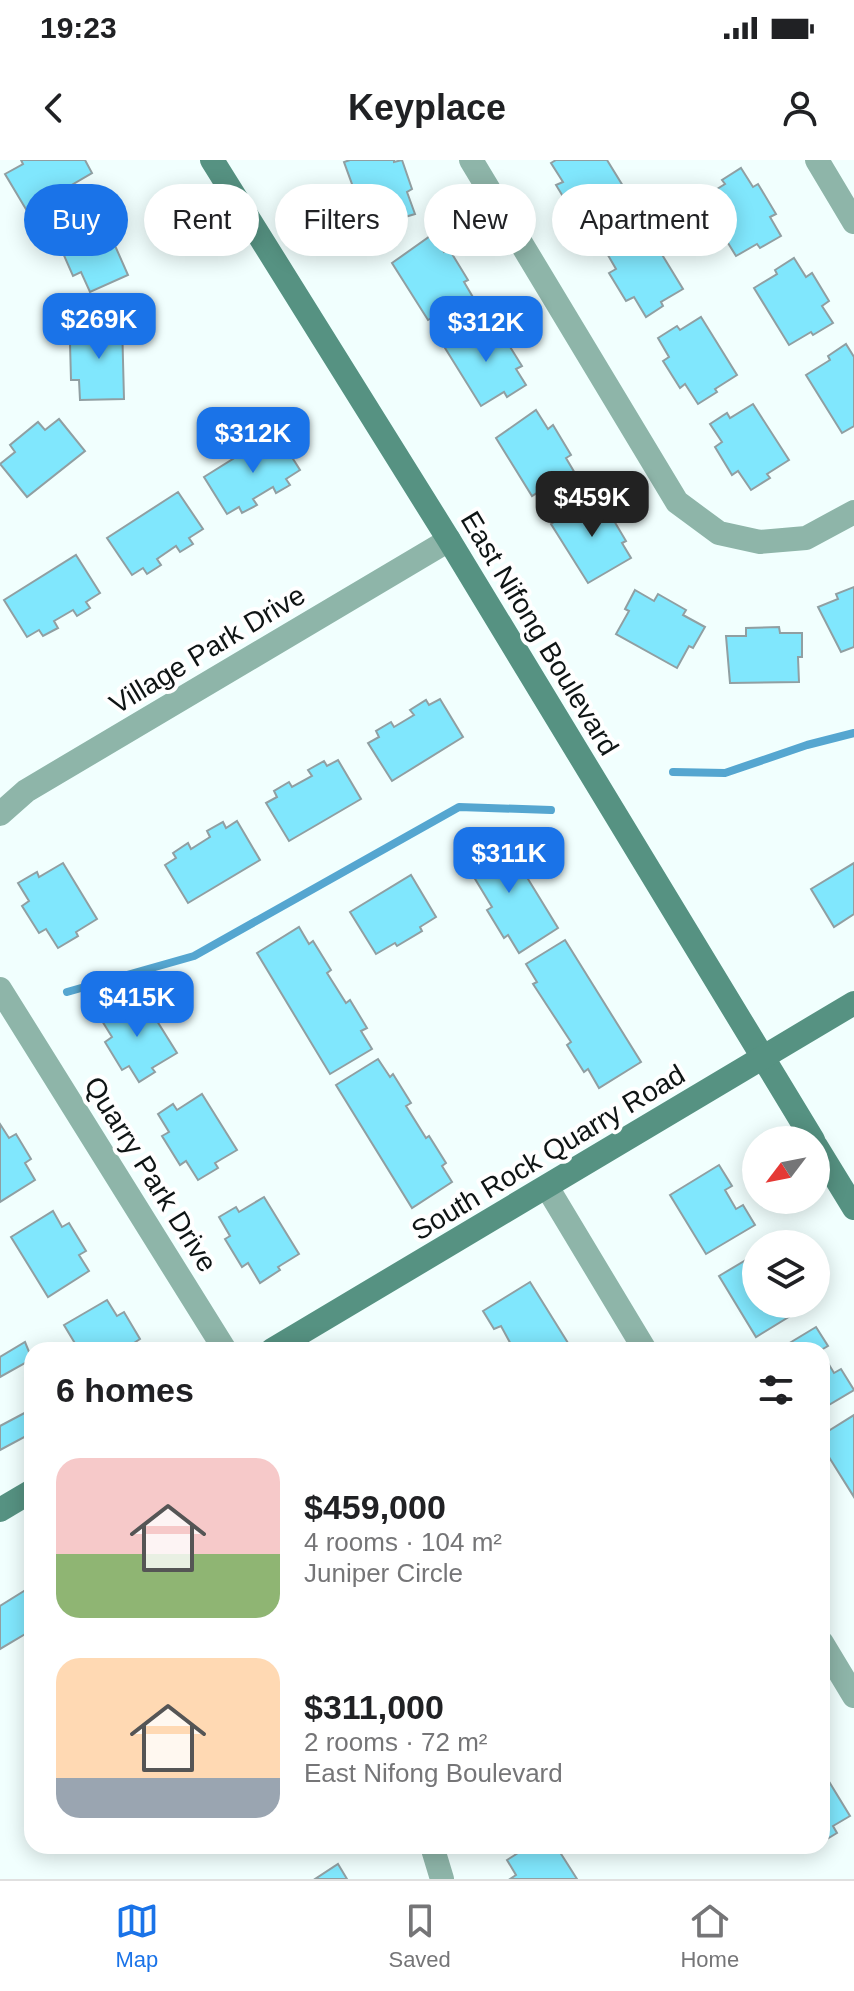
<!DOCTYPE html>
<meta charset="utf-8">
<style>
:root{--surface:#fff;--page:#f6f6f6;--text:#202124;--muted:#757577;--line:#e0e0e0;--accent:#1a73e8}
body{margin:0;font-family:Helvetica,sans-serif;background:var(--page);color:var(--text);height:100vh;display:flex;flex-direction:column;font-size:30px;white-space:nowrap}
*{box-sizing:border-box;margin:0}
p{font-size:26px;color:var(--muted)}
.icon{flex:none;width:44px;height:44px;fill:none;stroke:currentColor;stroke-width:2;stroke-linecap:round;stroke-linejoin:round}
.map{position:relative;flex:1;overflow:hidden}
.sheet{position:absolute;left:24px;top:1182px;width:806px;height:512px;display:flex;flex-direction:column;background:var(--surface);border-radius:24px;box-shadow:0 4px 20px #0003}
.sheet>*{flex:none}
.top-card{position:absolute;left:24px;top:24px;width:806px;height:72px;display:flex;gap:16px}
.needle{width:52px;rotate:238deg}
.tools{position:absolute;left:742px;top:966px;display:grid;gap:16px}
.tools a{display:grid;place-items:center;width:88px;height:88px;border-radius:50%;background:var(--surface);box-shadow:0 4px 20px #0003;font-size:40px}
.price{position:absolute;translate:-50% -68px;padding:0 18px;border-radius:16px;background:var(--accent);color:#fff;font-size:26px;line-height:52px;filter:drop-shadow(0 2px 4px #0008)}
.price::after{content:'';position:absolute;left:50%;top:48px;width:24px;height:18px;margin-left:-12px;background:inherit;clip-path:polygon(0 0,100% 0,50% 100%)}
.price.on{background:#222;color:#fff}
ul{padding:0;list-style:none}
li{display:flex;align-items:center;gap:24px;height:200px;padding:0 32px}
li span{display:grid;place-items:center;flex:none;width:224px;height:160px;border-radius:24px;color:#555}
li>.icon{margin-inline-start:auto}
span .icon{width:96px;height:96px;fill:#fffc;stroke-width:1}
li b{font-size:34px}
h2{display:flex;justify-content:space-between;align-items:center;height:96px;padding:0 32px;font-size:34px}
.chip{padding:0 28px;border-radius:36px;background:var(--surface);box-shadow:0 4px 20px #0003;font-size:28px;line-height:72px}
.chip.on{background:var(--accent);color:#fff}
.status{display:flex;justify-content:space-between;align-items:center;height:56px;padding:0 40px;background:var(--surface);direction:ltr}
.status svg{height:22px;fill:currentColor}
header{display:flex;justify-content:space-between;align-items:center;height:104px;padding:0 32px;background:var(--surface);font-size:36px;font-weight:700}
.menu{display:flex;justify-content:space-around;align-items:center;height:112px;border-top:2px solid var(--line);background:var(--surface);font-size:22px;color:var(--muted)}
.menu a{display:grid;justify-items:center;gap:4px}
.menu .on{color:var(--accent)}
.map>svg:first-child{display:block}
</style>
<div class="status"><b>19:23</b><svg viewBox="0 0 49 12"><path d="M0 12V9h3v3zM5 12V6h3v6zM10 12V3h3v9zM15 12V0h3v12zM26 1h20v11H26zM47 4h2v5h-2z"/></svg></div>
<header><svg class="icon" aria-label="back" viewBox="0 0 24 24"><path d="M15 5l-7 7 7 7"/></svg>Keyplace<svg class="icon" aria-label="person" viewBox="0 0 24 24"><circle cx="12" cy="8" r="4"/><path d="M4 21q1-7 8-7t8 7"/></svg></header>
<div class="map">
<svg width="854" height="1719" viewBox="0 0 854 1719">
<rect width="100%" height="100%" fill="#f1fffe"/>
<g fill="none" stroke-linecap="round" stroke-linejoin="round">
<g stroke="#55a6d0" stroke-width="8">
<path d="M673,612l52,1 82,-28 47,-12"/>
<path d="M67,832l127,-36 265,-149 92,3"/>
</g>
</g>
<g fill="#80e7fd" stroke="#909fa2" stroke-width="2">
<path d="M21,0h64l7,13 -65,38 -22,-37 18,-10z"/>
<path d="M350,0h44v2l8,-2 10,29 -5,3 8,22 -47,14 -24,-66z"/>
<path d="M556,0h51l24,39 -24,15 3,4 -17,11 -13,-20 -7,4 -17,-28 7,-3 -12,-19z"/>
<path d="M741,8l12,19 5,-3 18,30 -6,3 11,19 -21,12 -3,-4 -21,12 -35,-57 24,-15 -3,-4z"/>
<path d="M97,45l31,70 -38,17 -9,-20 -8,4 -14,-32 8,-4 -8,-18z"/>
<path d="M647,70l36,59 -22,13 2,4 -17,11 -12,-20 -8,4 -17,-28 7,-4 -11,-19 18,-11 2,5z"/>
<path d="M433,74l11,18 5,-3 19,31 -4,2 10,17 -22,13 -3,-4 -21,12 -36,-57z"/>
<path d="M794,98l12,19 6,-4 17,28 -7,5 11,17 -20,12 -2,-3 -22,13 -35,-57 23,-14 -2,-4z"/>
<path d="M701,157l36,58 -22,14 2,3 -19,12 -13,-20 -5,4 -17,-27 6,-4 -11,-19 19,-12 3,4z"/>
<path d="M484,160l11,18 7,-4 20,32 -6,3 10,16 -19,12 -3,-5 -23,14 -36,-58z"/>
<path d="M122,162l2,77 -44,1 -1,-20h-8l-1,-37h9v-20z"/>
<path d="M846,184l8,13v69l-12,7 -36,-58 24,-15 -2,-4z"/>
<path d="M753,244l36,56 -22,14 3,4 -19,12 -13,-19 -6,4 -17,-28 7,-5 -12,-18 17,-11 3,5z"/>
<path d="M536,250l12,19 5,-4 18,30 -5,3 10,17 -19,12 -3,-5 -22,14 -36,-58z"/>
<path d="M59,259l26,32 -58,46 -27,-33 15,-12 -5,-7 28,-23 7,8z"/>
<path d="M276,272l24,38 -14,9 4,6 -14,8 -3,-6 -20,12 4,6 -15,8 -3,-6 -12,7 -23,-37z"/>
<path d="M178,332l25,37 -14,9 4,6 -13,8 -4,-6 -19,13 4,6 -14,9 -4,-6 -11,7 -25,-37z"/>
<path d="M589,335l12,18 6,-4 19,32 -4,2 9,15 -43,25 -37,-59 21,-13 -2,-4z"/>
<path d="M76,395l24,38 -14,9 4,6 -13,8 -4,-6 -19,11 4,7 -15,8 -4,-6 -12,7 -23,-37z"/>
<path d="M854,427v60l-13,5 -23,-45 20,-8 -2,-5z"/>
<path d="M635,430l19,11 4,-7 28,16 -3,5 22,12 -12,21 -4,-2 -12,22 -61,-34 13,-23 -4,-2z"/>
<path d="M779,467l1,6h22v24h-4l1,25 -69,1 -4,-47h20v-8z"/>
<path d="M440,539l23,38 -71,44 -24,-38 11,-6 -3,-6 15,-9 3,5 20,-12 -4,-5 16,-10 3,5z"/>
<path d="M338,600l23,39 -72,42 -23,-38 11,-6 -3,-6 15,-9 3,5 20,-11 -4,-6 16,-9 3,5z"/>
<path d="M237,661l23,39 -72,43 -23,-38 11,-7 -3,-5 15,-10 3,6 19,-12 -3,-6 16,-9 3,6z"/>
<path d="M501,675l57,93 -39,25 -11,-18 -4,3 -17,-28 5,-3 -20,-33 -3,2 -9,-15z"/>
<path d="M63,703l34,56 -21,13 2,4 -20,12 -12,-19 -7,4 -17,-27 7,-5 -11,-18 19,-11 2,5z"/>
<path d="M854,703v51l-20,13 -23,-38z"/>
<path d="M411,715l25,42 -16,10 2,4 -25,15 -2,-3 -19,11 -26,-42z"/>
<path d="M299,767l10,17 4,-3 18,29 -4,3 19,30 4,-3 17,28 -6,3 11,18 -42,25 -73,-121z"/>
<path d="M565,780l76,122 -42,26 -11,-19 -4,3 -17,-27 4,-3 -38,-58 4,-2 -11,-18z"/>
<path d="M142,837l35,56 -25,15 3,4 -16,10 -10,-16 -7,4 -17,-28 7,-5 -13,-21 15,-9 3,5z"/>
<path d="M378,899l12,18 3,-3 18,29 -5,3 20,32 3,-2 17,27 -4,3 10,16 -40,26 -76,-123z"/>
<path d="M202,934l35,56 -22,13 3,5 -20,12 -12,-19 -6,4 -18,-29 7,-4 -11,-18 15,-10 4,6z"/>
<path d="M0,964l9,14 7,-4 15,25 -6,4 10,17 -35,22z"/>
<path d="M719,1005l13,21 -7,4 11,19 7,-4 12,20 -49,29 -36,-59z"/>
<path d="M264,1037l35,57 -21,13 2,3 -20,13 -12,-20 -6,4 -17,-28 5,-3 -11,-19 17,-10 3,5z"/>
<path d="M53,1051l9,16 7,-4 17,28 -7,4 10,16 -41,26 -37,-60z"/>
<path d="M756,1094v50h47l2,3 -49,30 -37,-61z"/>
<path d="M530,1122l38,61 -11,7h-43l-13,-24 -7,3 -11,-18z"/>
<path d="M107,1140l10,16 7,-4 16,27 -6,4 5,7h-60l-15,-25z"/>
<path d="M816,1167l12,19 -7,4h-43z"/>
<path d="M25,1182l7,17 -32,18v-20z"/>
<path d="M822,1193l12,20 7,-4 13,21 -32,19z"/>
<path d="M32,1249v24l-32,17v-24z"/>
<path d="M854,1255v82l-32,-51v-11z"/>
<path d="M32,1426v44l-32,19v-43z"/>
<path d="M825,1615l25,41 -17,10 4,7 -15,9v-65z"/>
<path d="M529,1686h27l21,33h-67l6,-4 -9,-15z"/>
<path d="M338,1704l9,15h-32z"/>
</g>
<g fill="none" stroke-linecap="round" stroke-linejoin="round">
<g stroke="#8eb5a9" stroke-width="24">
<path d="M471,0l206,342 42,31 41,9 46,-4 48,-26"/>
<path d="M817,0l37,62"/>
<path d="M0,654l26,-23 423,-251"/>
<path d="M0,829l225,361"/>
<path d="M547,1027l98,163"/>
<path d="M822,1483l32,53"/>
<path d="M432,1686l10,33"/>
</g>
<g stroke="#569282" stroke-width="24">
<path d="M212,0l237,380 364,600"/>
<path d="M816,986l38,62"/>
<path d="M272,1190l582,-347"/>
<path d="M0,1350l32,-19"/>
</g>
</g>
<g text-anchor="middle" stroke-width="8" stroke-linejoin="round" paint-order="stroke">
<g font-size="28" fill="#0f1515" stroke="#fff">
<text transform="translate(540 473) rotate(59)" y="10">East Nifong Boulevard</text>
<text transform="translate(207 489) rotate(-31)" y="10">Village Park Drive</text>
<text transform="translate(548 992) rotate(-31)" y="10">South Rock Quarry Road</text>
<text transform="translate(151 1014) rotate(58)" y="10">Quarry Park Drive</text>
</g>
</g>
</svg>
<div class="tools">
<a><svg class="needle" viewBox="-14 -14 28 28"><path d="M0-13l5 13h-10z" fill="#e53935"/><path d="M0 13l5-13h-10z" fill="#757577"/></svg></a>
<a><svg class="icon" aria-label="layers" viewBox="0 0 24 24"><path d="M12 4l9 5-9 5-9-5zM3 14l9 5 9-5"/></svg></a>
</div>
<b class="price" style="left:99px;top:201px">$269K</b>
<b class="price" style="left:486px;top:204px">$312K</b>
<b class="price" style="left:253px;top:315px">$312K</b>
<b class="price on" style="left:592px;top:379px">$459K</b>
<b class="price" style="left:509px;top:735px">$311K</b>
<b class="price" style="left:137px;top:879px">$415K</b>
<div class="top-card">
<a class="chip on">Buy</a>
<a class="chip">Rent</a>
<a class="chip">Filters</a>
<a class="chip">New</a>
<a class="chip">Apartment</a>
</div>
<section class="sheet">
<h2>6 homes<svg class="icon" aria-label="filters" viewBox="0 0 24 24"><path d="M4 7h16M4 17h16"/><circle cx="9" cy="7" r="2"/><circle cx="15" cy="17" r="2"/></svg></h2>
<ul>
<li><span style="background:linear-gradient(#f6c9c9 60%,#8fb573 0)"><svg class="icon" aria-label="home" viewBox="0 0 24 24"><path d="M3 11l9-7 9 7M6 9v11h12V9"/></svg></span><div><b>$459,000</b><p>4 rooms · 104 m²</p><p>Juniper Circle</p></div></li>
<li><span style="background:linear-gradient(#ffd9b3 75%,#9aa5b1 0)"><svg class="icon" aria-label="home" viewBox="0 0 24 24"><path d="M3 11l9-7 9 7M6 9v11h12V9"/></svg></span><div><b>$311,000</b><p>2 rooms · 72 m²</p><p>East Nifong Boulevard</p></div></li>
</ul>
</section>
</div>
<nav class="menu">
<a class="on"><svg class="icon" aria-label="map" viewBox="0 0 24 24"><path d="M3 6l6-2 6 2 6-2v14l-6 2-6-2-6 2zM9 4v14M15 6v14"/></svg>Map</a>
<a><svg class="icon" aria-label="saved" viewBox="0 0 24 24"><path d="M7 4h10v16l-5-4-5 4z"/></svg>Saved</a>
<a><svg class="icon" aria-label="home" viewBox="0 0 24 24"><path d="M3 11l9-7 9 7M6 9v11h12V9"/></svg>Home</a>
</nav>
